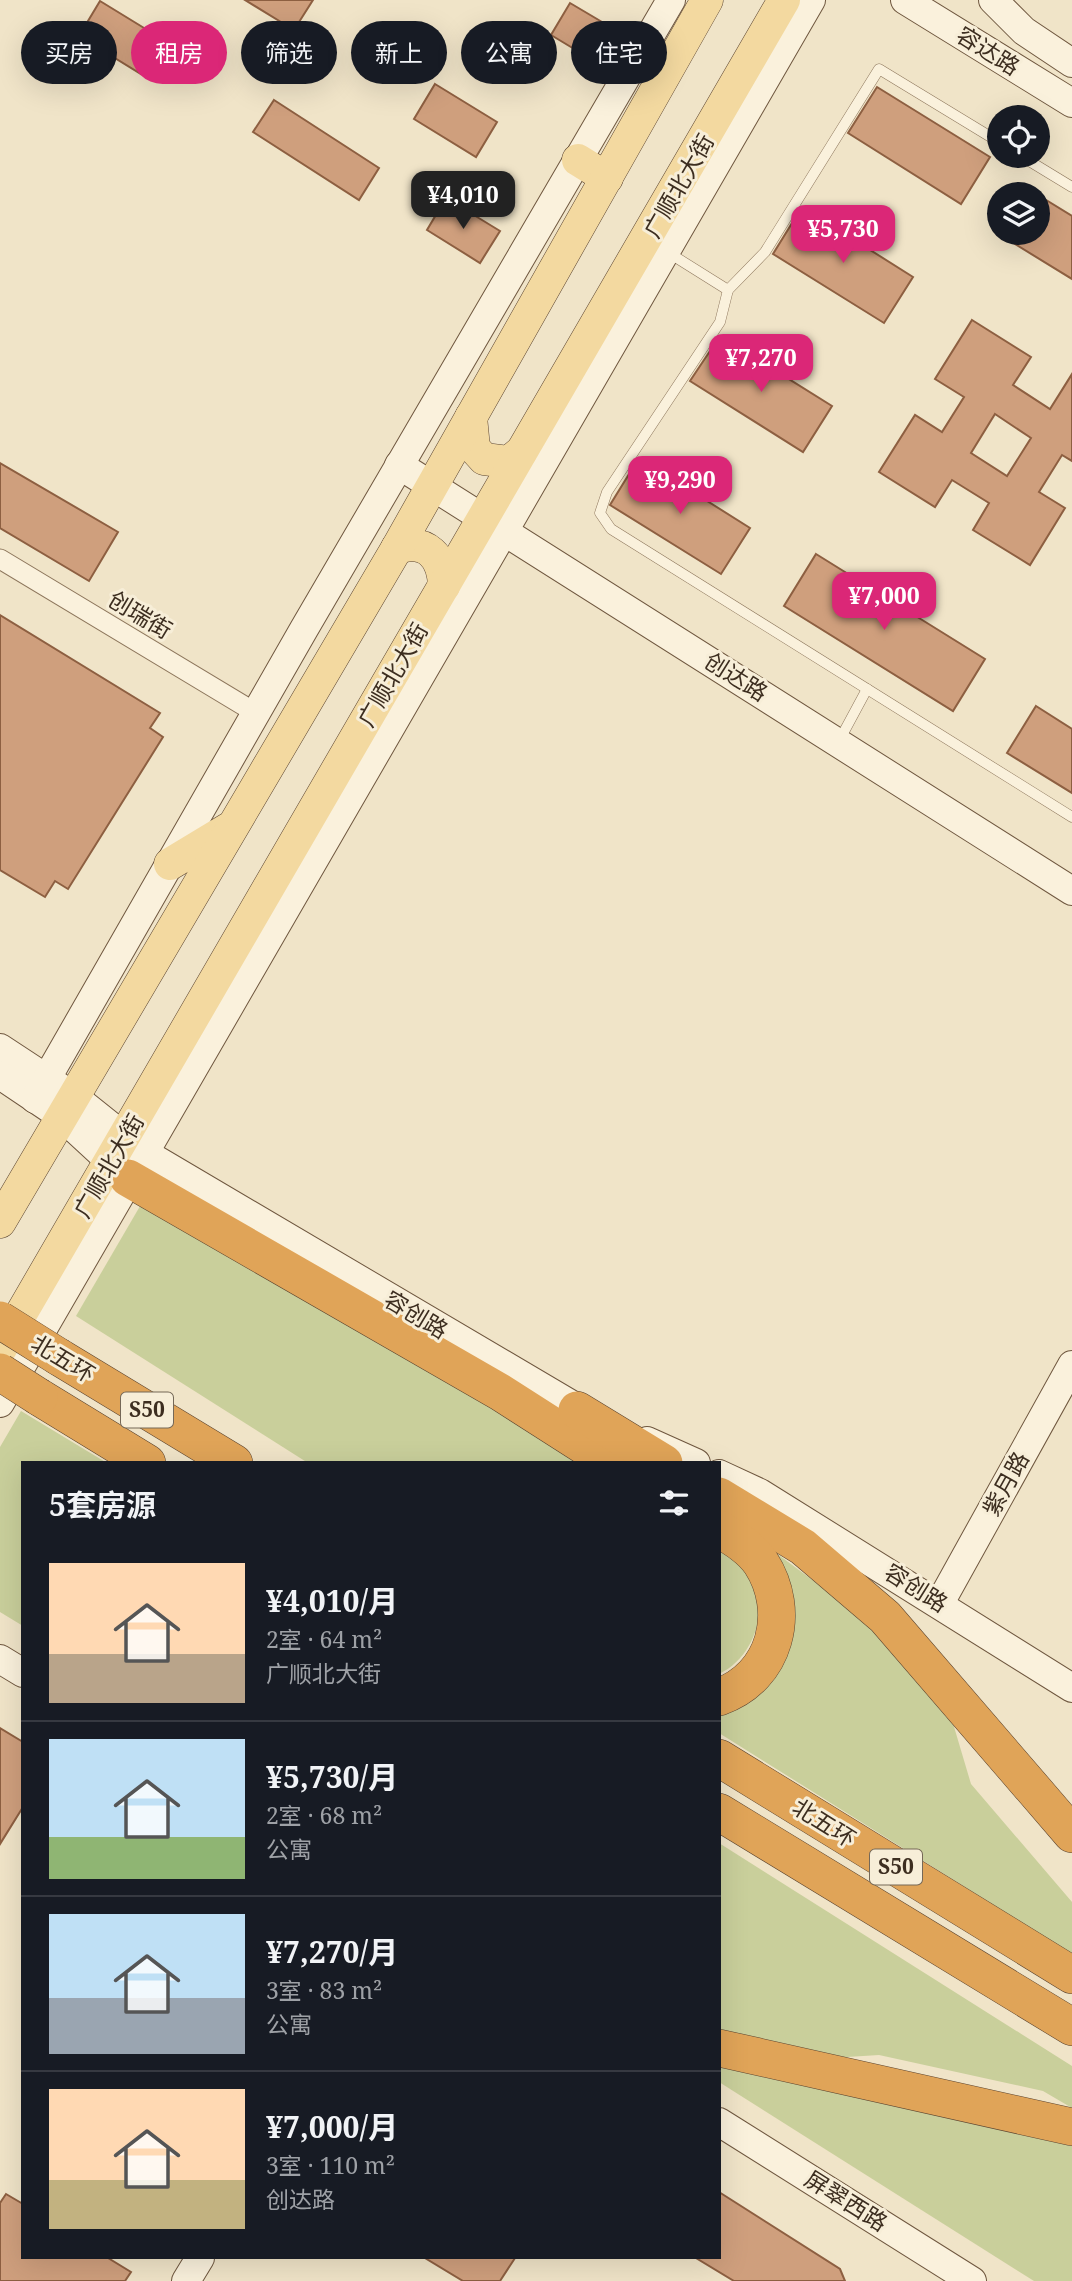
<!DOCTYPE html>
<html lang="zh">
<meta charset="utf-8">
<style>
:root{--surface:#171b24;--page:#242831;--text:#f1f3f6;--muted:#9ea1a6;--line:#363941;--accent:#db2777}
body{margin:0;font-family:"Noto Serif","Noto Sans SC",serif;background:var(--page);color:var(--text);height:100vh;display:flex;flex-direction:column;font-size:26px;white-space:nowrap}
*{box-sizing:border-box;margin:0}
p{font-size:23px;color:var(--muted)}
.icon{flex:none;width:38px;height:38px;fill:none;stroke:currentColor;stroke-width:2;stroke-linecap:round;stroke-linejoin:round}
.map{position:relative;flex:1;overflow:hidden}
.side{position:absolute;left:21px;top:1461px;width:700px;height:798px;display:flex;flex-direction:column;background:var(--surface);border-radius:0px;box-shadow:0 7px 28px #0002}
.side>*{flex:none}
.hud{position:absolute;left:21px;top:21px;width:700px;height:63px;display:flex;gap:14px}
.tools{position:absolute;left:987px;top:105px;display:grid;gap:14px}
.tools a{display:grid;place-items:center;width:63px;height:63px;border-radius:50%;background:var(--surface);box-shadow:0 7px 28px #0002;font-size:35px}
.price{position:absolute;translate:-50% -60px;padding:0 16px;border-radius:14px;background:var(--accent);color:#fff;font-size:23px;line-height:46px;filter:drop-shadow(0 2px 4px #0008)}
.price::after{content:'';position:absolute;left:50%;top:42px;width:21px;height:16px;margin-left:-10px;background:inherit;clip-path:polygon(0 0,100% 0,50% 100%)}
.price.current{background:#222;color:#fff}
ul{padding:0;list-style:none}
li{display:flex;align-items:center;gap:21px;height:175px;padding:0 28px}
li+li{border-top:2px solid var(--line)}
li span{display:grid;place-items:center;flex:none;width:196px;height:140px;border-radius:0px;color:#555}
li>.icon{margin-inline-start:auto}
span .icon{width:84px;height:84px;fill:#fffc;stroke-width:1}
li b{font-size:30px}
h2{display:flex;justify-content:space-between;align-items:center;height:84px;padding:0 28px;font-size:30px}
.pill{padding:0 24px;border-radius:32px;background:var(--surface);box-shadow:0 7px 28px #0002;font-size:24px;line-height:63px}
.pill.current{background:var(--accent);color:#fff}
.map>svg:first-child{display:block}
</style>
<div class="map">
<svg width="1072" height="2281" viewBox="0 0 1072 2281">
<rect width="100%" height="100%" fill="#f0e4c8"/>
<g fill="#c9cf9b">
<path d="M143,1201l452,262h-287l-232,-147z"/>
<path d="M21,1411l86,52h-84v163l-23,-14v-165z"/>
<path d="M719,1542c9,9 21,18 28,28 25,34 9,87 -28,104z"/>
<path d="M768,1547l74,55 45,42 65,76 19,64 101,118v52l-353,-221v-26l40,-21z"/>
<path d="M719,1843l353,223v42l-29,-17 -164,-36 -48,3 -112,-24z"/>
<path d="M719,2066l353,80v135h-38l-315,-199z"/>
</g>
<g fill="#cf9f7d" stroke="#8d5f41" stroke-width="2" fill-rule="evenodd">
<path d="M245,0h68l-19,30z"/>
<path d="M100,1l62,38 -21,35 -62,-38z"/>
<path d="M570,3l54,32 -20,32 -53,-32z"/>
<path d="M435,84l62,38 -21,35 -62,-38z"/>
<path d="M877,87l113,70 -29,47 -113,-71z"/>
<path d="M274,100l105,68 -20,32 -106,-68z"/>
<path d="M1038,195l34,21v63l-75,-46h41z"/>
<path d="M446,198l54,33 -20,32 -53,-33z"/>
<path d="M802,207l111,70 -29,46 -111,-69z"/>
<path d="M972,320l59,37 -18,28 37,24 22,-35v87l-10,-6 -23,37 26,16 -35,57 -57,-35 16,-27 -37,-23 -17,27 -56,-35 36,-57 27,17 22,-35 -29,-18zM995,414l36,24 -24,38 -36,-23z"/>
<path d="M720,336l112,70 -29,46 -113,-71z"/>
<path d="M639,458l111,70 -29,46 -111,-69z"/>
<path d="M0,463l118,69 -29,49 -89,-53z"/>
<path d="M816,554l169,105 -32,52 -169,-105z"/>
<path d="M0,615l160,98 -10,15 13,9 -95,152 -13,-8 -10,16 -45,-27z"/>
<path d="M1036,706l36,23v64l-65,-40z"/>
<path d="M0,1728l23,14v65l-23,37z"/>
<path d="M719,2192l121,77 5,12h-111l-38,-23h23z"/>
<path d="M6,2194l17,10v54h85l23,14 -6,9h-125v-78z"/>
<path d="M425,2258h90l-15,23h-37z"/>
</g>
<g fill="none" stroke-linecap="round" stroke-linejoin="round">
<defs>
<g id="lane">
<path d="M999,142l-120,-73 -114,183 -37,38 -8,32 -113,170 -7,21 11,16 461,288"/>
<path d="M1021,156l51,31"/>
<path d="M669,253l59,37"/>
<path d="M839,741l28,-52"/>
</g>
<path id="street" d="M0,559l256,154"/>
<g id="secondary">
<path d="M905,0l167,103"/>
<path d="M993,0l31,31 48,32"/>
<path d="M399,465l673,426"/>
<path d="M0,1048l73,48 70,56 451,266"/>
<path d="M0,1075l61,41 65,60"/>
<path d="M35,1099l269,-470 367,-629"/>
<path d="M0,1403l811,-1403"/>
<path d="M647,1441l49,22"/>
<path d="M719,1474l41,19 312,195"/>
<path d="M940,1603l132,-238"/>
<path d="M0,1659l23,14"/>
<path d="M719,2122l253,159"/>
<path d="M186,2281l14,-23"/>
</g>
<g id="primary">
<path d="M578,160l29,18"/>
<path d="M471,417l3,31 10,11 25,3 12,-10"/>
<path d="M397,548c30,-10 46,9 47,38"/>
<path d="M170,864l58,-35"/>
<path d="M0,1222l397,-674 310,-548"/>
<path d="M0,1350l784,-1350"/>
</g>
<g id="highway">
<path d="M128,1178l372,214 111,71"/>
<path d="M59,1357l175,106"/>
<path d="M39,1397l108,66"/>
<path d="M577,1410l87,53"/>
<path d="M719,1496l84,51 82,70 187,217"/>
<path d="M719,1529c15,9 32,19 42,34 31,48 15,114 -42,134"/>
<path d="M719,1758l353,217"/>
<path d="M719,1812l353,215"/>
<path d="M719,2048l353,79"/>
</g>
</defs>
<use href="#lane" stroke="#8d765c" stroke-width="11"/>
<use href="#street" stroke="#8d765c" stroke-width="21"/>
<use href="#secondary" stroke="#6f573f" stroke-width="30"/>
<use href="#primary" stroke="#5b4430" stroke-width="33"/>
<use href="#highway" stroke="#5b4430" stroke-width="38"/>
<use href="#lane" stroke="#faf1dc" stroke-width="10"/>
<use href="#street" stroke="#faf1dc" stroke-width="19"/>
<use href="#secondary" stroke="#faf1dc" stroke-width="28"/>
<use href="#primary" stroke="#f3d9a0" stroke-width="32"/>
<use href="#highway" stroke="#e0a458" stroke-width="37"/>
<defs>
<g id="highway-bridge">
<path d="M0,1320l59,37"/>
<path d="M0,1372l39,25"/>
</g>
</defs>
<use href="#highway-bridge" stroke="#5b4430" stroke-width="38" stroke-linecap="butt"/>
<use href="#highway-bridge" stroke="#e0a458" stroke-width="37"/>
</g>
<g text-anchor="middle" stroke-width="6" stroke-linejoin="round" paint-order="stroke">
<g fill="#f7eed8" stroke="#756857" stroke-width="2">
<rect x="121" y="1392.5" width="52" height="35" rx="5"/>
<rect x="870" y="1849.5" width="52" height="35" rx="5"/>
</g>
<g font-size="21" font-weight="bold" fill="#3d2e20">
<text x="147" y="1417">S50</text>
<text x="896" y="1874">S50</text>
</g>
<g font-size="23" fill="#3d2e20" stroke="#f7eed8">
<text transform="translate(988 51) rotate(32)" y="8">容达路</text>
<text transform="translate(679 186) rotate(-60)" y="8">广顺北大街</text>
<text transform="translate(140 615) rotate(31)" y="8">创瑞街</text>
<text transform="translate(393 675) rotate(-60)" y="8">广顺北大街</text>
<text transform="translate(736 677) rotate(32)" y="8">创达路</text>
<text transform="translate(109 1166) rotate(-60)" y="8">广顺北大街</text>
<text transform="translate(416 1315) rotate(31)" y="8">容创路</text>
<text transform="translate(63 1359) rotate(31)" y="8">北五环</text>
<text transform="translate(1006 1484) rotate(-61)" y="8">紫月路</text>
<text transform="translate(916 1588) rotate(32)" y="8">容创路</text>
<text transform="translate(824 1823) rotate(32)" y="8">北五环</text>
<text transform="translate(846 2201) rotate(32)" y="8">屏翠西路</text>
</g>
</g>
</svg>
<div class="tools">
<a><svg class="icon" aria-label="locate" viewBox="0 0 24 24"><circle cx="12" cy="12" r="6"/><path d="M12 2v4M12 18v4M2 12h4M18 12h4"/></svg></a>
<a><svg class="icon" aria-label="layers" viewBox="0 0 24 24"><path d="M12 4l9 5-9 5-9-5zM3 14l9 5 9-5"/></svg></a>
</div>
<b class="price current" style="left:463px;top:231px">¥4,010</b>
<b class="price" style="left:843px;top:265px">¥5,730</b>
<b class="price" style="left:761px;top:394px">¥7,270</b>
<b class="price" style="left:680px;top:516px">¥9,290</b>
<b class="price" style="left:884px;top:632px">¥7,000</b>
<div class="hud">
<a class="pill">买房</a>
<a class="pill current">租房</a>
<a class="pill">筛选</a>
<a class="pill">新上</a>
<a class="pill">公寓</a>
<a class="pill">住宅</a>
</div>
<section class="side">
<h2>5套房源<svg class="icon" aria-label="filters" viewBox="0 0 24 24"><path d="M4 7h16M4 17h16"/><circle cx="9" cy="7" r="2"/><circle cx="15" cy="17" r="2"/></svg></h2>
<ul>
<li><span style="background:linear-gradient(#ffd9b3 65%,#b9a48a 0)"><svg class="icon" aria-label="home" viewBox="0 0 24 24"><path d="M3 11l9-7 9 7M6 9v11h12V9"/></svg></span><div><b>¥4,010/月</b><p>2室 · 64 m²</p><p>广顺北大街</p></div></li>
<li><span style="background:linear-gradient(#bfe0f5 70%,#8fb573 0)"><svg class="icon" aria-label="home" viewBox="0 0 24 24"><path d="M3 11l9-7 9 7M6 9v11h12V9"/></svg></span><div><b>¥5,730/月</b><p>2室 · 68 m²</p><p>公寓</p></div></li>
<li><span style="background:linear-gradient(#bfe0f5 60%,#9aa5b1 0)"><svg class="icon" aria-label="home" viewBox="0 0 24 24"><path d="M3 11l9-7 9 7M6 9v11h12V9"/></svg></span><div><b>¥7,270/月</b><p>3室 · 83 m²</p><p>公寓</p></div></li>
<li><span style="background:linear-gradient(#ffd9b3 65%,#c2b280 0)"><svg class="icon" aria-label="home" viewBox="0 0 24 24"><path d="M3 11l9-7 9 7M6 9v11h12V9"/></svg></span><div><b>¥7,000/月</b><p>3室 · 110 m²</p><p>创达路</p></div></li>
</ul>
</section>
</div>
